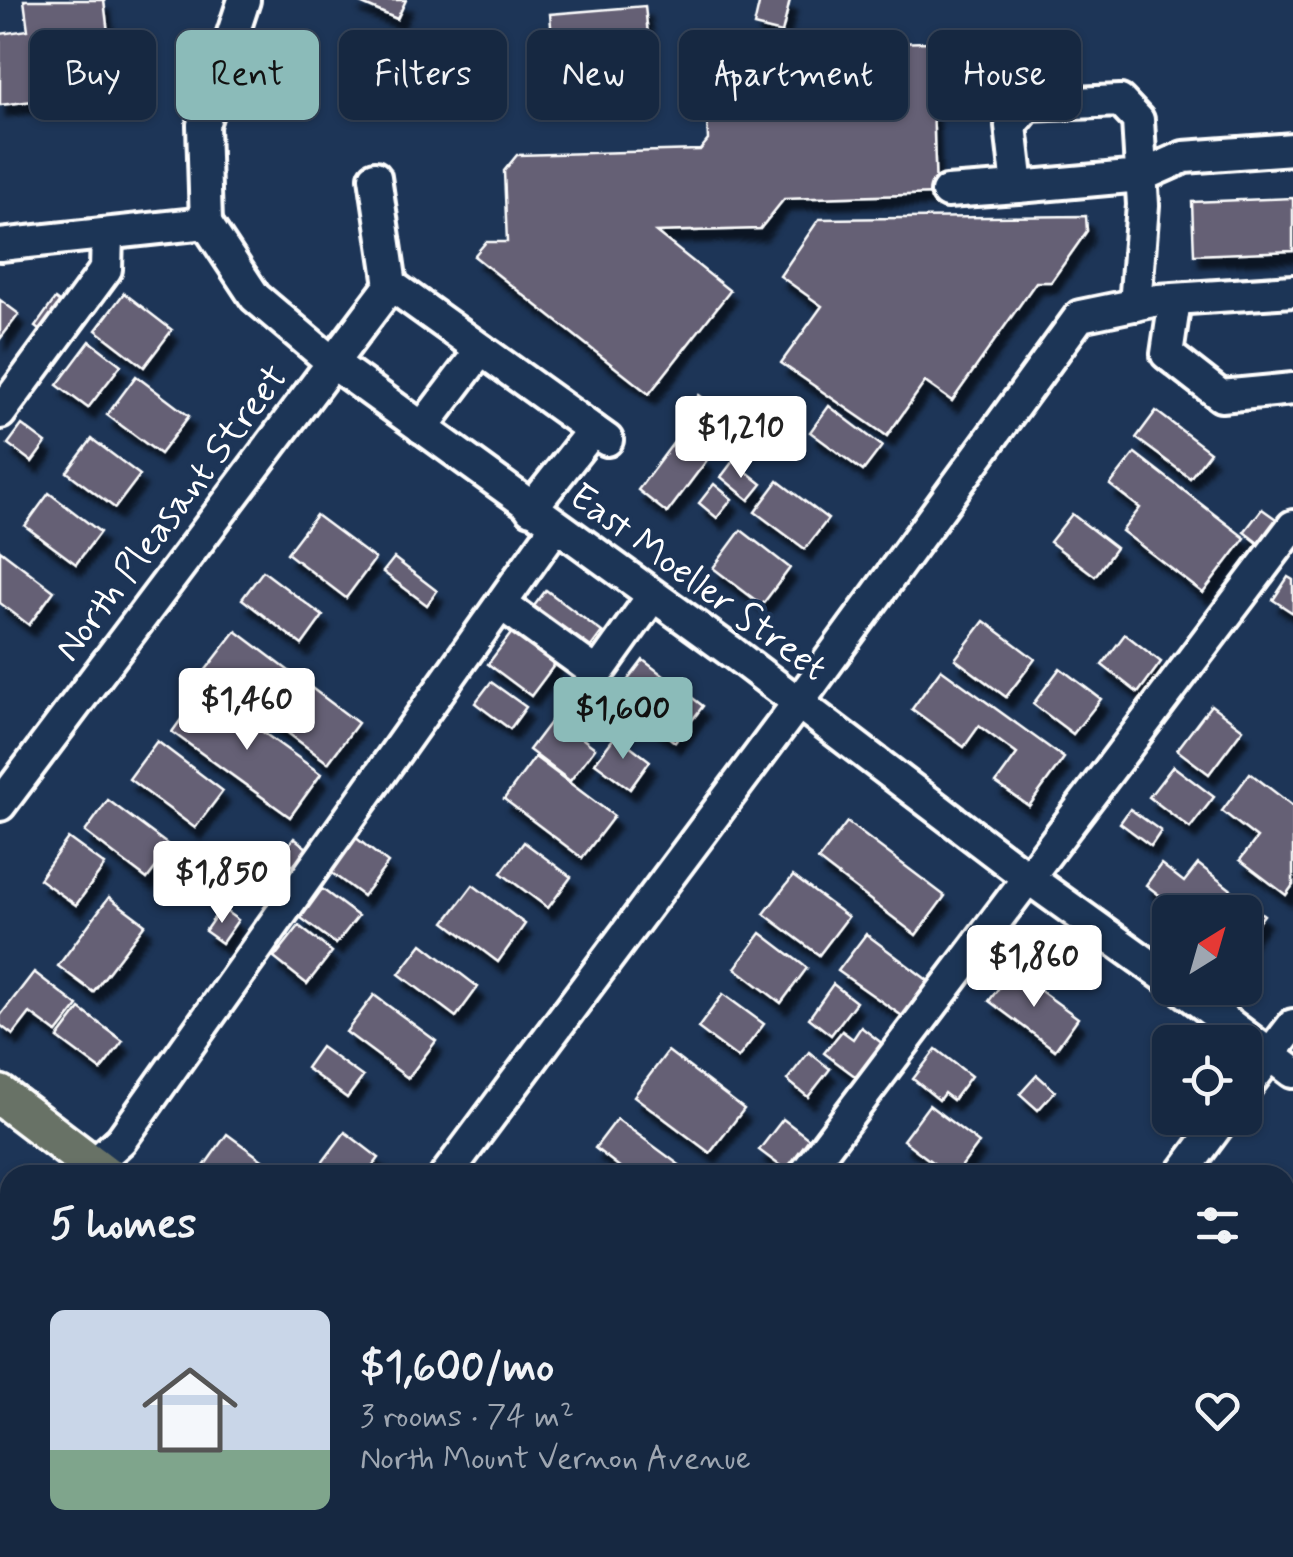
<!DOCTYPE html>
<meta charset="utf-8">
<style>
:root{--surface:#162841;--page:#1f3048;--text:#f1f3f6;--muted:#9ea6b1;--line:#35445a;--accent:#8bbbb9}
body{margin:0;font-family:Mynerve,sans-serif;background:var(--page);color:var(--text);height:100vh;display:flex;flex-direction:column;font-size:38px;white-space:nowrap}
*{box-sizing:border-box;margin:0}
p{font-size:32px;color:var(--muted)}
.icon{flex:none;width:55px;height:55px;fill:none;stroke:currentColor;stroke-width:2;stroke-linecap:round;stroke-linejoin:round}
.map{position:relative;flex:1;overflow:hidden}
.sheet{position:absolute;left:0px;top:1165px;width:1295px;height:392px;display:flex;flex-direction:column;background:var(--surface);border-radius:30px 30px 0 0;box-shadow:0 2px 8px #0004,0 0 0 2px var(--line)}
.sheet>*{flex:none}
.top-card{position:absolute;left:30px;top:30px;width:1235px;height:90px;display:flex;gap:20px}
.needle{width:65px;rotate:37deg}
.buttons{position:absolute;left:1152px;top:895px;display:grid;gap:20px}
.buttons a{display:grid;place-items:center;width:110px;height:110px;border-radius:15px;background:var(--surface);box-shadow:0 2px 8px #0004,0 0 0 2px var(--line);font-size:50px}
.price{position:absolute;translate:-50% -85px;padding:0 22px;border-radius:10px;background:#fff;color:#222;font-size:32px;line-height:65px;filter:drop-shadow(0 2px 5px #0008)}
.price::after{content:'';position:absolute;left:50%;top:60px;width:30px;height:22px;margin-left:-15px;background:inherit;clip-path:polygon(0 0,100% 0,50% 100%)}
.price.current{background:var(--accent);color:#111}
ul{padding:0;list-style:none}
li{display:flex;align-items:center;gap:30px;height:250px;padding:0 50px}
li span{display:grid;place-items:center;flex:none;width:280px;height:200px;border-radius:15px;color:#555}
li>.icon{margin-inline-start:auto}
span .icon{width:120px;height:120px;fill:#fffc;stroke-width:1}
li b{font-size:42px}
h2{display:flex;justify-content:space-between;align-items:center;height:120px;padding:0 50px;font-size:42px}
.tag{padding:0 35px;border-radius:15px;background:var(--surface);box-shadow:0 2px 8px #0004,0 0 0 2px var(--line);font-size:35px;line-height:90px}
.tag.current{background:var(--accent);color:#111}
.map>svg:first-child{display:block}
</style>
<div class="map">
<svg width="1293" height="1557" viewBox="0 0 1293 1557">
<defs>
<filter id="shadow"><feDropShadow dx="6" dy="11" stdDeviation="2.5" flood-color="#0009"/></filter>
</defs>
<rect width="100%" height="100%" fill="#1d3557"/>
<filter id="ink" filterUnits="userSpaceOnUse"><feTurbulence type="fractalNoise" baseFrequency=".01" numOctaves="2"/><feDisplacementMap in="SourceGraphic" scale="20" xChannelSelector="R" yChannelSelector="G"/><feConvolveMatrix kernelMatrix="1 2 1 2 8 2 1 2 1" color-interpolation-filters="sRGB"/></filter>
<g filter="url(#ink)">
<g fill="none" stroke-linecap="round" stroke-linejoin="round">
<g stroke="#8ca6b7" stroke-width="9">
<path d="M1285,1499l8,-10"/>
<path d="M1240,1557l7,-9"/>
</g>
</g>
<g fill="#656075" stroke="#fff" stroke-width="2.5" filter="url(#shadow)">
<path d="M24,0h80l11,91 -115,14v-71l28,-4z"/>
<path d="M353,0h53l-9,19z"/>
<path d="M760,0h30l-8,33 -28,-7z"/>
<path d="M645,6l5,48 -96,9 -4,-49z"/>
<path d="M931,42l5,152 -152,5 -24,30 -104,3 74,59 -81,103 -175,-138 12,-14h21l-3,-71 13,-16 183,-5 8,-10 -1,-22 135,-4 6,-7 -2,-63z"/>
<path d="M1293,198v53l-99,4 -2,-53z"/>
<path d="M1086,216l1,15 -36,51h-15l-84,119 -27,-19 -38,54 -106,-73 41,-57 -42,-30 39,-57z"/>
<path d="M124,293l48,37 -28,37 -48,-37z"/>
<path d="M55,299l17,13 -21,27 -16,-12z"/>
<path d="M0,300l19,14 -19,25z"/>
<path d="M90,341l31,24 -33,43 -31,-23z"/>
<path d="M136,376l53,40 -29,38 -53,-39z"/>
<path d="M699,395l29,21 -20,28 -29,-22z"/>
<path d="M829,406l53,40 -19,25 -53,-39z"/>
<path d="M1156,411l54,41 -20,26 -54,-40z"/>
<path d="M22,425l24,18 -14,19 -24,-18z"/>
<path d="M677,438l30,22 -40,53 -29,-23z"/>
<path d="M92,439l48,36 -25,33 -48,-36z"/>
<path d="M1135,453l110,85 -42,55 -81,-62 18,-23 -30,-23z"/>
<path d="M733,461l29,23 -13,16 -28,-23z"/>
<path d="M778,481l50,38 -23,30 -50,-37z"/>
<path d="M714,484l18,15 -15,19 -18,-15z"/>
<path d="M49,493l51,39 -24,32 -51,-38z"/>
<path d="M1262,509l24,17 -19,24 -23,-18z"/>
<path d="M1072,514l44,34 -21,28 -45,-34z"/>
<path d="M316,515l59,44 -29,39 -59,-45z"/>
<path d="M741,530l49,38 -28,37 -49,-37z"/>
<path d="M0,550l54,41 -25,34 -29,-22z"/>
<path d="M394,558l43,33 -10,14 -44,-33z"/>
<path d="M263,571l60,45 -21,29 -60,-46z"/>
<path d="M1288,577l5,3v33l-20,-13z"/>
<path d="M546,590l56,42 -15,20 -56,-42z"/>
<path d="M984,621l51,38 -29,38 -51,-38z"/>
<path d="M516,627l42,33 -27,36 -43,-32z"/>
<path d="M236,631l122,92 -30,40 -123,-92z"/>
<path d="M1125,634l36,28 -23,31 -36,-28z"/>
<path d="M643,660l60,46 -28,36 -60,-45z"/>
<path d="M1060,668l41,31 -28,35 -40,-30z"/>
<path d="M941,669l123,89 -35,48 -33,-23 21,-29 -38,-28 -15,21 -52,-38z"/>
<path d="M491,682l35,25 -16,22 -35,-26z"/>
<path d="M203,689l118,85 -31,43 -118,-85z"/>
<path d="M1211,705l32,24 -34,45 -32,-24z"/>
<path d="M554,717l41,31 -25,33 -41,-31z"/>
<path d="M616,735l34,26 -20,28 -35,-26z"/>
<path d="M157,741l66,50 -28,37 -66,-49z"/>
<path d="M535,757l79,59 -32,42 -78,-59z"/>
<path d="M1173,766l41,31 -24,31 -41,-31z"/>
<path d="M1250,773l43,33v79l-7,10 -46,-35 17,-22 -35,-27z"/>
<path d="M108,800l63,47 -24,32 -62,-47z"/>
<path d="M1130,809l31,22 -10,15 -31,-23z"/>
<path d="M847,822l98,74 -29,39 -98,-75z"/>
<path d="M355,837l33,26 -25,33 -34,-25z"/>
<path d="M68,838l37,27 -29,40 -37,-26z"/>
<path d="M294,838l14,11 -15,17 -13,-10z"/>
<path d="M524,842l47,35 -23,31 -47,-35z"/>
<path d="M1161,864l23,18 14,-18 66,51 -19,24v-27h-63l-36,-27z"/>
<path d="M793,876l55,41 -29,38 -55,-41z"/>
<path d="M473,885l52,39 -27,38 -53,-40z"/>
<path d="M322,889l36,27 -22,28 -35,-26z"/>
<path d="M109,897l36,27 -52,68 -35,-26z"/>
<path d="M221,908l17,12 -16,23 -17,-12z"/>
<path d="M299,926l33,26 -25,32 -33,-26z"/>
<path d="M761,933l46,35 -26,35 -46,-35z"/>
<path d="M866,934l68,51 -26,35 -70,-49z"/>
<path d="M422,944l56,43 -22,30 -57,-43z"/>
<path d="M1012,970l66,48 -23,32 -66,-49z"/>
<path d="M34,972l44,34 -21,27 -27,-20 -17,22 -13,-10v-9z"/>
<path d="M833,984l23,18 -25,33 -22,-17z"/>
<path d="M723,994l41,30 -26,34 -40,-30z"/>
<path d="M374,995l62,46 -28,37 -62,-46z"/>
<path d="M80,1009l43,32 -22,29 -43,-32z"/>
<path d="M861,1027l31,24 -25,34 -43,-32 18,-22 11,8z"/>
<path d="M321,1047l42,30 -16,21 -41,-30z"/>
<path d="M936,1049l35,27 -18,24 -9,-7 -5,7 -26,-21z"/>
<path d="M668,1051l76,58 -34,44 -76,-57z"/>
<path d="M809,1052l21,17 -22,28 -21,-17z"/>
<path d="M1037,1075l18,16 -17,19 -18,-16z"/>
<path d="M929,1105l50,38 -24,32h-6l-46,-35z"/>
<path d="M617,1119l76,56h-63l-35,-27z"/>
<path d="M783,1119l30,23 -23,31 -31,-23z"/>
<path d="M345,1132l34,26 -13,17h-53z"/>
<path d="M227,1134l49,36 -3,5h-63l-8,-6z"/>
<path d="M1285,1230l8,6v66l-4,5 -4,-3z"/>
<path d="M1285,1405l8,7v61l-6,7z"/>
<path d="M0,1448l10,7v61l-10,-8z"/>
<path d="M304,1548h62l12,9h-82z"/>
<path d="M411,1548h77l-7,9h-78z"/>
<path d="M700,1548h66l13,9h-74l-8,-6z"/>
<path d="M1047,1548h35l4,2 -5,7h-39z"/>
</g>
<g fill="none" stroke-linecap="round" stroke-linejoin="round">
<defs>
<g id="minor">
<path d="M375,177l16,108"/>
<path d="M947,192l71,-5"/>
<path d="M206,223l49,74 78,66 400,290 294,224 143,103"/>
<path d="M206,223l-3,-98 41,-125"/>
<path d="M0,245l206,-22"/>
<path d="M1175,300l-8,54 54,42 72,-7"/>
<path d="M1135,305l8,-100 -5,-85 -18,-19 -92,4 -17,21 7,61 123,-11 43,-19 109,-8"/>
<path d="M0,413l106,-144 1,-34"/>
<path d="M422,428l59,-78"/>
<path d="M531,509l62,-79"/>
<path d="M501,604l90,65 11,-2 50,-70"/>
<path d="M0,805l391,-520 216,155"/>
<path d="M1181,988l112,84"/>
<path d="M1245,1088l48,-63"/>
<path d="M82,1175l39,-35 435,-614"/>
<path d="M446,1175l352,-472 282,-387 78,-16 135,-9"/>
<path d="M804,1175l489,-649"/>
<path d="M1181,1175l42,-57"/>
<path d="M0,1276l10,-14"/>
<path d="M165,1557l7,-9"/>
<path d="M519,1557l7,-9"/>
<path d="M899,1557l7,-9"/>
</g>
<g id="major">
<path d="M0,1095l105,80"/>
<path d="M594,1548l12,9"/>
</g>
</defs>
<use href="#minor" stroke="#fff" stroke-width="38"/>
<use href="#major" stroke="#fff" stroke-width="45"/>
<use href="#minor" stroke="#1d3557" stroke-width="30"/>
<use href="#major" stroke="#687266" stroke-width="38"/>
</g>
</g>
<g text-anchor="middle" stroke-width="8" stroke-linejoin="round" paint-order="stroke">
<g font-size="38" fill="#fff" stroke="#1d3557">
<text transform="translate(170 512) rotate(-53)" y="13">North Pleasant Street</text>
<text transform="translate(699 581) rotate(36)" y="13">East Moeller Street</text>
</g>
</g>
</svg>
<div class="buttons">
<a><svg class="needle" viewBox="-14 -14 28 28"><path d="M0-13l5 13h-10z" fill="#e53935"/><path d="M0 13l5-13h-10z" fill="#9ea6b1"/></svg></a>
<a><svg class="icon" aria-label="locate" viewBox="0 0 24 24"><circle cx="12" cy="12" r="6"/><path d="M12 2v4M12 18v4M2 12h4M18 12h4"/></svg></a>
</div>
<b class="price" style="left:741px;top:481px">$1,210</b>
<b class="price" style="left:247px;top:753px">$1,460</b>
<b class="price current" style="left:623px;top:762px">$1,600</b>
<b class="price" style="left:222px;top:926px">$1,850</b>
<b class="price" style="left:1034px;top:1010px">$1,860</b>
<div class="top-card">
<a class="tag">Buy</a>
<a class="tag current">Rent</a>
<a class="tag">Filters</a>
<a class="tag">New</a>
<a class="tag">Apartment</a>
<a class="tag">House</a>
</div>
<section class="sheet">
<h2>5 homes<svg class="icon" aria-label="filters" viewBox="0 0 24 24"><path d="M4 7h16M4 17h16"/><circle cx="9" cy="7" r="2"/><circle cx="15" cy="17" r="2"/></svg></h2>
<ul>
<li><span style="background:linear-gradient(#c9d6e8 70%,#7fa58c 0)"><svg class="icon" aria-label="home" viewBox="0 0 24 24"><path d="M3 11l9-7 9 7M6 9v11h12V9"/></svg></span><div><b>$1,600/mo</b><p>3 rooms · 74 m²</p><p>North Mount Vernon Avenue</p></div><svg class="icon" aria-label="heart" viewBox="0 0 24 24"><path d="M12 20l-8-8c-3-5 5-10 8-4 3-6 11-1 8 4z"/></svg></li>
</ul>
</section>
</div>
